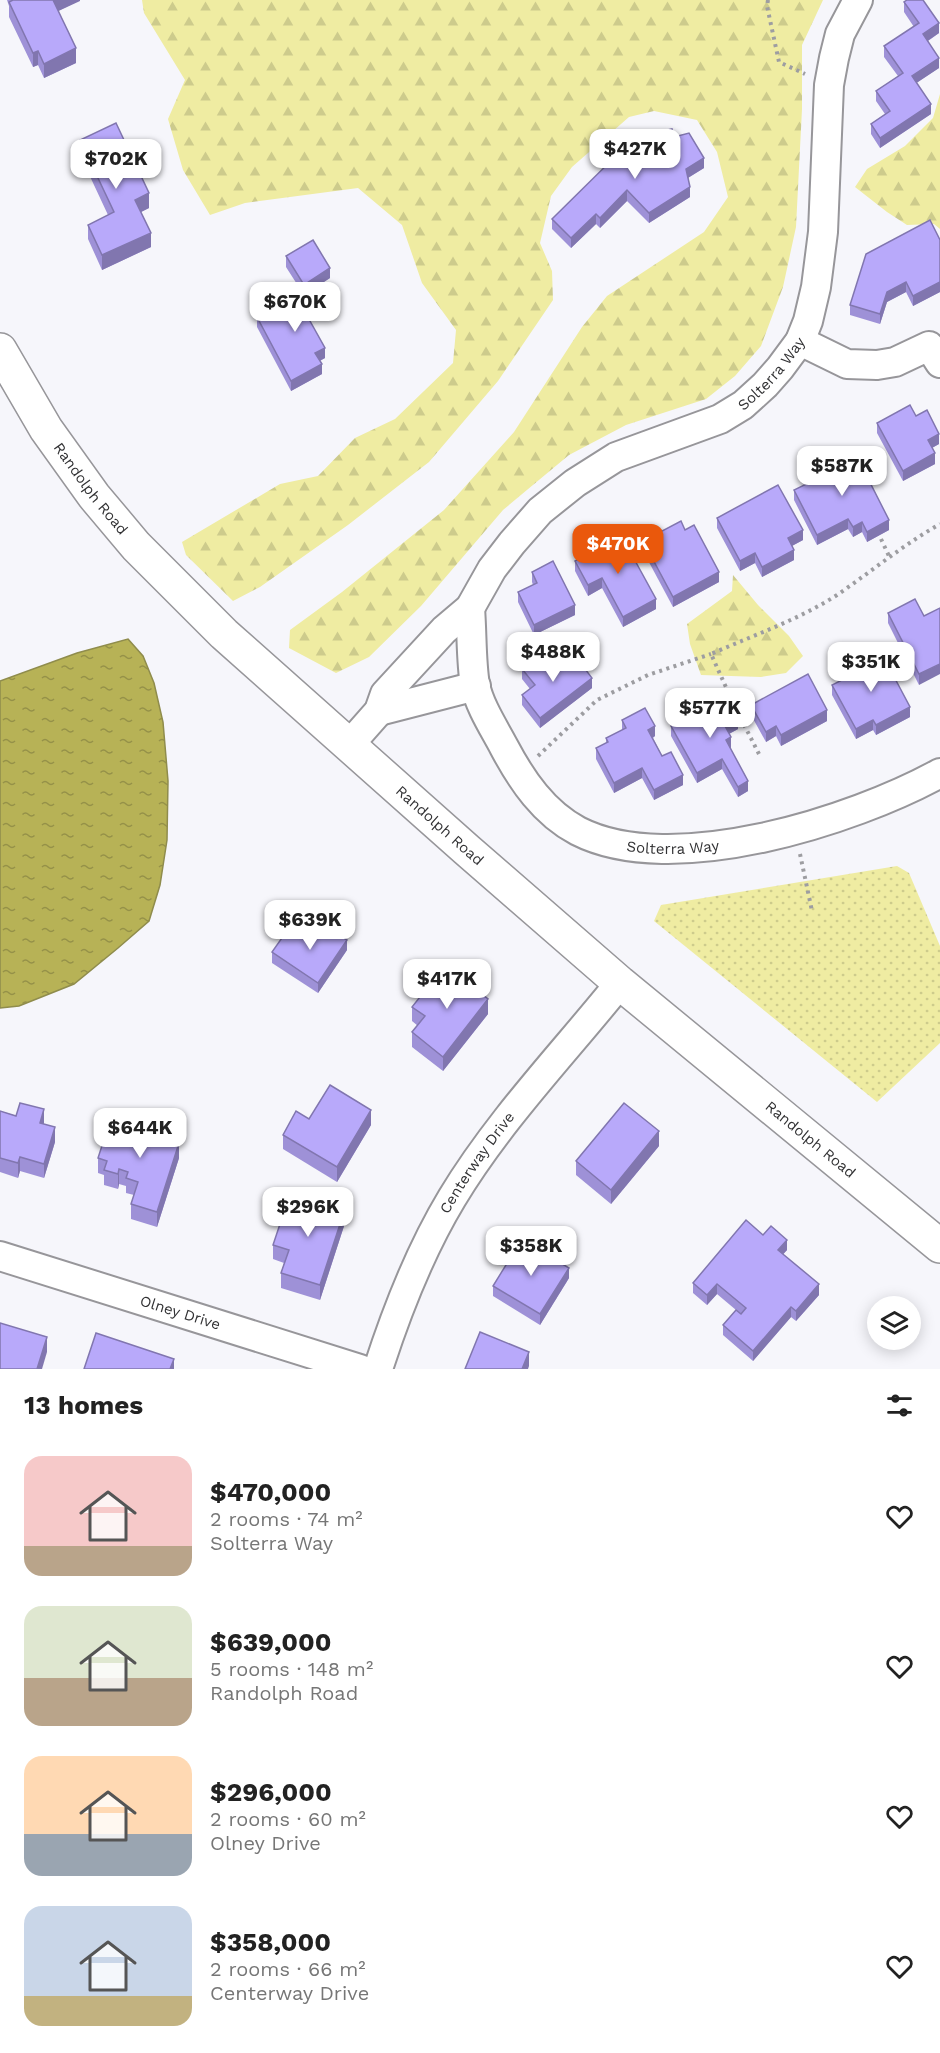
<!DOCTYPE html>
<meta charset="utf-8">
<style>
:root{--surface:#fff;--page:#f2f2f2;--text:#222;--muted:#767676;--accent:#ea580c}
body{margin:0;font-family:"Work Sans",sans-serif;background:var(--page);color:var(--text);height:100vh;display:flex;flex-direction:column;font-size:22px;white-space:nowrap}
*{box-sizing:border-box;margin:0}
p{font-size:20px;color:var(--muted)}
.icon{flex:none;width:33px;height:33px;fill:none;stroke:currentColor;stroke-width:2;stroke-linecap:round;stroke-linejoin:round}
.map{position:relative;height:1369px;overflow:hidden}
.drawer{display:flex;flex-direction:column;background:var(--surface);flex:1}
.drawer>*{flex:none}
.buttons{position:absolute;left:867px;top:1296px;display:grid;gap:12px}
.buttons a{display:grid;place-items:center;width:54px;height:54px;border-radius:50%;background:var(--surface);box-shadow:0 3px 15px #0003;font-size:30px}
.price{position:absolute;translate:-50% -51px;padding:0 14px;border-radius:12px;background:#fff;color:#222;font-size:20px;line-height:39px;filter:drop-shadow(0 2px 3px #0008)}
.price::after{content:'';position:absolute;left:50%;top:36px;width:18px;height:14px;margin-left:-9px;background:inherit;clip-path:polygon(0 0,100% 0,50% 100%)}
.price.selected{background:var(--accent);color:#fff}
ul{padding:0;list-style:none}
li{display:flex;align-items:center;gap:18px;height:150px;padding:0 24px}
li span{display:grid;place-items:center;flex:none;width:168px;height:120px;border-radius:18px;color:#555}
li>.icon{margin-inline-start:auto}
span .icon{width:72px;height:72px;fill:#fffc;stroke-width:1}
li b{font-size:26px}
h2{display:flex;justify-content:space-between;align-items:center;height:72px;padding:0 24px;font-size:26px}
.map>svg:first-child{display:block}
</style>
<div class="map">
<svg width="940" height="1369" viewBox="0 0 940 1369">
<defs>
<pattern id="forest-firs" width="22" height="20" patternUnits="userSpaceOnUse" patternTransform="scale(1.5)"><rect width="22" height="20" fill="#efeca2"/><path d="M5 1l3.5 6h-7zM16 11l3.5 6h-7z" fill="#cdcb8c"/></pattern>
<pattern id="garden-dots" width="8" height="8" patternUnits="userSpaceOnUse" patternTransform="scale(1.5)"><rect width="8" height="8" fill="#efeca2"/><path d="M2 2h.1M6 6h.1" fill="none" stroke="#cdcb8c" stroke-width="1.8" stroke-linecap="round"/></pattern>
<pattern id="water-ripples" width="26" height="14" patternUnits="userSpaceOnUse" patternTransform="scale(1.5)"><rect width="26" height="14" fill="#b7b256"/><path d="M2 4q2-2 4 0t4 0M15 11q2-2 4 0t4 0" fill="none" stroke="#959148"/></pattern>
</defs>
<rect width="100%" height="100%" fill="#f6f6fb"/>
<g fill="url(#forest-firs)">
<path d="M142,0h681l-21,45v64l-6,118 -13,60 -22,59 -26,30 -29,23 -80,26 -57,30 -66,55 -82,96 -52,51 -33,16 -47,-25 1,-18 52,-38 102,-82 70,-78 68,-105 25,-31 97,-64 24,-35 -11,-45 -20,-32 -43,-9 -25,6 -57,50 -21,29 -11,47 12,28 1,29 -55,81 -69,81 -81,63 -88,62 -27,14 -47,-46 -4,-13 98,-58 38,-8 37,-38 40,-19 58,-56 3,-33 -34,-47 -20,-58 -44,-37 -113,15 -35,12 -27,-45 -15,-51 17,-39 -41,-67z"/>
<path d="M940,94v135l-6,-5 -27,1 -20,-13 -32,-25 12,-18 38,-23 28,-28z"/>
<path d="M733,575l25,30 31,31 14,20 -17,17 -25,4 -60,-2 -11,-31 -3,-20 45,-33z"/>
</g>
<path fill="url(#garden-dots)" d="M897,866l12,7 31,73v97l-63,59 -223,-181 7,-16z"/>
<path fill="url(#water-ripples)" stroke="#8f8c4c" stroke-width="1.5" d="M128,639l15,17 11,27 9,39 5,59 -1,59 -7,45 -11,36 -31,27 -44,36 -55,22 -19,2v-327l77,-28z"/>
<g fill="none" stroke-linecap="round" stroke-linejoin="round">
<defs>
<g id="minor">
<path d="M800,341l47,23 30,1 18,-3 34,-16 11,17"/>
<path id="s1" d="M470,608c2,25 1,54 5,77 5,22 19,43 29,62 18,34 40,66 74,84 94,48 275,-10 362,-58"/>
<path d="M379,711l97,-25"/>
<path id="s2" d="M349,745l30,-34 6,-17 59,-64 26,-22 22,-39 20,-26 28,-32 35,-28 41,-26 104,-38 23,-14 22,-20 15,-17 20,-27 8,-20 8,-34 7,-55 6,-147 5,-27 6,-24 18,-34"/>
<path id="s3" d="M0,1256l360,113"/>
<path id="s4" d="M378,1369c19,-59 42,-118 74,-171 47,-78 111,-144 168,-215"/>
</g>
<g id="tertiary">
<path id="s5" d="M0,350l46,79 48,67 42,50 88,88 243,216 153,133 320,263"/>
</g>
</defs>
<use href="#minor" stroke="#97969a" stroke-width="32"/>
<use href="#tertiary" stroke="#97969a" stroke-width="36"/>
<g stroke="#9d9da1" stroke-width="4" stroke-dasharray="3 4.5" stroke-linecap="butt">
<path d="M768,0l-1,6 12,56 26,12"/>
<path d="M881,539l8,17"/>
<path d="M759,754l-25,-49 -23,-51c43,-19 87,-34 126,-59 35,-24 66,-50 103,-71"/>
<path d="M538,756l59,-56 51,-25 63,-21"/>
<path d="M800,854l12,57"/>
</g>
<use href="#minor" stroke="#fff" stroke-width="28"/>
<use href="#tertiary" stroke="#fff" stroke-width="33"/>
</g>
<g fill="#9e91d7">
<path d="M7,0h73l-22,11 18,52 -32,15 -6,-13 -5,2 -24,-50v-11z"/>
<path d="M904,2l35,31 -11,8 11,27 -23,15 15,31 -51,34 -9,-14v-10l14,-10 -9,-13v-10l22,-15 -14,-19v-11l30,-19 -10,-15z"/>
<path d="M645,135l29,2 30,31 -16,10 2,19 -41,26 -22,-22 -27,27 -4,-4 -25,24 -19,-19v-10l90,-60 5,-5 -2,-9z"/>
<path d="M80,140l69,68 -8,4 10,35 -49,23 -14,-31v-14l20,-10 -28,-60z"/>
<path d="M940,240v52l-27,14 -7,-14 -19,10 -7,22 -30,-9v-10z"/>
<path d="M286,256l44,22 -14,9 8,24 -15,8 16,39 -5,3 2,13 -31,17 -34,-64v-10l45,-25 -16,-25z"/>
<path d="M916,416l23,28 -7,4 3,16 -32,17 -26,-48v-10z"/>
<path d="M829,459l60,71 -22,12 -5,-10 -9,5 -5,-8 -31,16 -23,-45v-10l37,-18 -2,-3z"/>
<path d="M717,518l86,22 -11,6 2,14 -32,17 -7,-14 -15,8 -23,-43z"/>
<path d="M685,530l34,52 -46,25 -30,-56v-10z"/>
<path d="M575,561l81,48 -33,18 -21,-39 -14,8 -13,-25z"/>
<path d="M532,572l43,43 -41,20 -16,-33v-10l15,-7 -1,-3z"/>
<path d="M888,613l36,3 -5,69 -31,-62z"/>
<path d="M522,669l36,1 34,18 -52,40 -18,-23v-10l8,-6 -8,-10z"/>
<path d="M850,671l60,46 -34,18 -3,-5 -17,9 -24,-44v-10l18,-8z"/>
<path d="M751,705l76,16 -46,25 -5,-10 -10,6 -15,-27z"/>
<path d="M713,708l25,21 -9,5 1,14 18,43 -10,6 -16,-28 -25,14 -26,-47v-10z"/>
<path d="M622,720l33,16 -2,2 9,18 21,29 -29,15 -12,-22 -28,15 -18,-34v-11l10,-5v-5l16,-8z"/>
<path d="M312,939l35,11 -29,43 -46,-30v-11z"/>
<path d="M412,1007l76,7 -45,57 -31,-24v-15l6,-6 -6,-5z"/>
<path d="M0,1111l44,13 11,18 -11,36 -24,-7 -2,7 -18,-6z"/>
<path d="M309,1119l62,6 -34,57 -54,-33v-14z"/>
<path d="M151,1135l28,23 -22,69 -26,-8v-15l3,-9 -8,-2v-7l-7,-2 -1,5 -14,-4v-10l-6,-2v-15z"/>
<path d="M659,1146l-48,58 -35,-29v-14z"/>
<path d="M344,1226l-24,74 -39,-12v-15l3,-10 -11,-4v-14z"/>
<path d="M763,1235l24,15 -4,4 36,41 -23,26 -5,-4 -38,44 -30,-26v-10l13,-15 -19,-16 -10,11 -14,-12v-10z"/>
<path d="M569,1278l-29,47 -47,-29v-10z"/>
</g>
<g fill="#8176af">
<path d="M52,0h28v1l-28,13z"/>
<path d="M939,23v10l-16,11v-10z"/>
<path d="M76,48v15l-32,15v-14z"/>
<path d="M38,51v14l-5,2v-14z"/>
<path d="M939,58v10l-27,18v-10z"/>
<path d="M931,104v10l-51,34v-10z"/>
<path d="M704,158v10l-18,11v-10z"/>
<path d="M690,187v10l-41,26v-10z"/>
<path d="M627,190v11l-27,27v-10z"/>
<path d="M149,193v15l-14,7v-15z"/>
<path d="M596,214v10l-25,24v-10z"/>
<path d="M151,233v14l-49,23v-15z"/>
<path d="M330,268v10l-26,17v-10z"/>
<path d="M906,282v10l-19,10 -7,22v-10l7,-22z"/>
<path d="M940,282v10l-27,14v-10z"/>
<path d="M324,301v10l-19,11v-10z"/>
<path d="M325,348v10l-10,5v-10z"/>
<path d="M322,364v10l-31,17v-10z"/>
<path d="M939,434v10l-11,6v-10z"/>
<path d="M935,453v11l-32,17v-10z"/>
<path d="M848,519v10l-31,16v-10z"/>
<path d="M889,520v10l-22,12v-10z"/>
<path d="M862,522v10l-9,5v-10z"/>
<path d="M803,530v10l-15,8v-10z"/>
<path d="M794,550v10l-32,17v-10z"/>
<path d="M755,553v10l-15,8v-10z"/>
<path d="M719,572v10l-46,25v-10z"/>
<path d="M602,578v10l-14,8v-11z"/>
<path d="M656,599v10l-33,18v-10z"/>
<path d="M575,605v10l-41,20v-10z"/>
<path d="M940,664v10l-21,11v-11z"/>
<path d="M592,678v10l-52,40v-10z"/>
<path d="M910,707v10l-34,18v-10z"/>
<path d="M827,710v11l-46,25v-11z"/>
<path d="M738,719v10l-13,7v-10z"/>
<path d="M873,720v10l-17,9v-10z"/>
<path d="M655,726v10l-7,4v-10z"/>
<path d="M776,726v10l-10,6v-10z"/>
<path d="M731,737v11l-5,2v-10z"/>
<path d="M722,759v10l-25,14v-10z"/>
<path d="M642,768v10l-28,15v-10z"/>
<path d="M683,775v10l-29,15v-10z"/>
<path d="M748,781v10l-10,6v-10z"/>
<path d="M347,940v10l-29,43v-10z"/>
<path d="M488,999v15l-45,57v-14z"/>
<path d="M44,1109v15l-4,-1z"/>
<path d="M371,1110v15l-34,57v-15z"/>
<path d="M151,1121v14l-4,-2z"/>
<path d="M55,1127v15l-11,36v-14z"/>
<path d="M659,1131v15l-48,58v-14z"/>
<path d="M179,1143v15l-22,69v-15z"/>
<path d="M20,1157v14l-2,7v-15z"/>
<path d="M119,1169v15l-1,5v-15z"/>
<path d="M344,1212v14l-24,74v-15z"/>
<path d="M787,1240v10l-9,10v-10z"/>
<path d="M569,1268v10l-29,47v-11z"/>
<path d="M717,1284v10l-10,11v-10z"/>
<path d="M819,1284v11l-23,26v-10z"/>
<path d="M791,1307v10l-38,44v-10z"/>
<path d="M47,1337v15l-5,17h-5z"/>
<path d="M529,1352v14l-1,3h-6z"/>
<path d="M174,1359v10h-4z"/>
</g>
<g fill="#b8a9fa" stroke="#8176af" stroke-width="1.5">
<path d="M13,0h40l23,48 -32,16 -6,-13 -5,2 -24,-51z"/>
<path d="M907,0h16l16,23 -16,11 16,24 -27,18 19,28 -51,34 -9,-14 19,-13 -14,-20 27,-18 -19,-27 35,-23 -15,-21z"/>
<path d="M116,123l33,70 -14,7 16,33 -49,22 -14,-30 26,-13 -34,-72z"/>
<path d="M672,129l2,8 15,-4 15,25 -18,11 4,18 -41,26 -22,-23 -27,28 -4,-4 -25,24 -19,-19 76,-75 14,15 7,-6 -4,-18z"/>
<path d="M930,220l10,20v42l-27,14 -7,-14 -19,10 -7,22 -30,-9 16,-51z"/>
<path d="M313,240l17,28 -26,17 -18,-29z"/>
<path d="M315,285l9,16 -19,11 20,36 -10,5 7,11 -31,17 -34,-64z"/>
<path d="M910,405l6,11 11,-6 12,24 -11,6 7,13 -32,18 -26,-48z"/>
<path d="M852,447l37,73 -22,12 -5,-10 -9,5 -5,-8 -31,16 -23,-45 41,-20 -6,-11z"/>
<path d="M778,485l25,45 -15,8 6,12 -32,17 -7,-14 -15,8 -23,-43z"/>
<path d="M681,521l4,9 9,-5 25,47 -46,25 -30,-56z"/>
<path d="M621,535l35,64 -33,18 -21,-39 -14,7 -13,-24z"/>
<path d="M553,561l22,44 -41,20 -16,-33 19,-9 -5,-11z"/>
<path d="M915,599l9,17 16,-8v56l-21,10 -31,-61z"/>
<path d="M545,652l13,18 18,-13 16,21 -52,40 -18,-23 13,-10 -13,-16z"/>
<path d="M882,654l28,53 -34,18 -3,-5 -17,9 -24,-44 20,-10 -2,-4z"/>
<path d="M808,674l19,36 -46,25 -5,-9 -10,6 -15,-27z"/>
<path d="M727,699l11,20 -13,7 6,11 -5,3 22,41 -10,6 -16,-28 -25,14 -26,-47 40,-22 2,4z"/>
<path d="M645,708l10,18 -7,4 14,26 9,-4 12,23 -29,15 -12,-22 -28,15 -18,-35 12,-6 -2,-4 20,-10 -4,-8z"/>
<path d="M322,924l25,16 -29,43 -46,-31 19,-27 21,14z"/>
<path d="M445,965l43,34 -45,58 -31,-25 13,-16 -13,-9z"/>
<path d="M330,1085l41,25 -34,57 -54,-32 13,-24 13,8z"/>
<path d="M20,1103l24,6 -4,14 15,4 -11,37 -24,-7 -2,6 -18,-5v-47l16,5z"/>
<path d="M624,1103l35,28 -48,59 -35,-29z"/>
<path d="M130,1114l21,7 -4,12 32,10 -22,69 -26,-8 7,-22 -12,-4 2,-6 -9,-3 -1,5 -14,-4 3,-9 -9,-3 12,-37 17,6z"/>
<path d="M290,1194l54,18 -24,73 -39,-12 8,-23 -16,-5z"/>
<path d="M746,1220l17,15 8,-9 16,14 -9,10 41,34 -23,27 -5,-4 -38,44 -30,-26 13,-15 5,4 5,-6 -29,-24 -10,11 -14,-12z"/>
<path d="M522,1239l47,29 -29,46 -47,-28z"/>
<path d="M0,1323l47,14 -10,32h-37z"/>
<path d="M480,1332l49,20 -7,17h-57z"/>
<path d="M96,1333l78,26 -4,10h-86z"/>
</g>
<g text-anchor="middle" stroke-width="4.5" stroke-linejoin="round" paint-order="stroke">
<g font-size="15" fill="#323234" stroke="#f6f6fb">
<text dy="5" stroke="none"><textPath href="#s2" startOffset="578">Solterra Way</textPath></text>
<text dy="5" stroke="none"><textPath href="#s5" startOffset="166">Randolph Road</textPath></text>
<text dy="5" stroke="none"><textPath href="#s5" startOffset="652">Randolph Road</textPath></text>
<text dy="5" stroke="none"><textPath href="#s1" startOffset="357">Solterra Way</textPath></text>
<text dy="5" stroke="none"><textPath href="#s5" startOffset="1138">Randolph Road</textPath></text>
<text dy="5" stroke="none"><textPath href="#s4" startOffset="230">Centerway Drive</textPath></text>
<text dy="5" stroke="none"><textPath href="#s3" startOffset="189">Olney Drive</textPath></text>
</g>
</g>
</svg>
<div class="buttons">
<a><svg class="icon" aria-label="layers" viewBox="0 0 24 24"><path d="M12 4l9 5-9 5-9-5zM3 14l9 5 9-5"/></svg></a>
</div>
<b class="price" style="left:635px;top:180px">$427K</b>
<b class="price" style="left:116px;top:190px">$702K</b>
<b class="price" style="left:295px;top:333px">$670K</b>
<b class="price" style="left:842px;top:497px">$587K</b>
<b class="price selected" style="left:618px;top:575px">$470K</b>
<b class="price" style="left:553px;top:683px">$488K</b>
<b class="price" style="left:871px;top:693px">$351K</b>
<b class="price" style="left:710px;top:739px">$577K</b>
<b class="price" style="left:310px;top:951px">$639K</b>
<b class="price" style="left:447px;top:1010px">$417K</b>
<b class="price" style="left:140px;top:1159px">$644K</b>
<b class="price" style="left:308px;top:1238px">$296K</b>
<b class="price" style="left:531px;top:1277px">$358K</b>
</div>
<section class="drawer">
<h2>13 homes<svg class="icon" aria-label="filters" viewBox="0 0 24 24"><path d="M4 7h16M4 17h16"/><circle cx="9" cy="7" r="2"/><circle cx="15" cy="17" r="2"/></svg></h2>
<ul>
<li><span style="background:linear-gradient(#f6c9c9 75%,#b9a48a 0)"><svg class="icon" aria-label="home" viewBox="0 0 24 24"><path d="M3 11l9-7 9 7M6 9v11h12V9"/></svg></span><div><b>$470,000</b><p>2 rooms · 74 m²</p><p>Solterra Way</p></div><svg class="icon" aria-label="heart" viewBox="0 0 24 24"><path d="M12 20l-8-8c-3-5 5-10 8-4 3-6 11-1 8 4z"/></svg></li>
<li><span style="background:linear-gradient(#dfe7d0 60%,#b9a48a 0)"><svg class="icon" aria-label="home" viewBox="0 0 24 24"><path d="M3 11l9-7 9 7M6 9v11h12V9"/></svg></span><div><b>$639,000</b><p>5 rooms · 148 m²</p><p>Randolph Road</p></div><svg class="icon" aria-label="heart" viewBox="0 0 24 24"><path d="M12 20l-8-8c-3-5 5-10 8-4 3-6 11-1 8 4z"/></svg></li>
<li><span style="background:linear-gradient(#ffd9b3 65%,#9aa5b1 0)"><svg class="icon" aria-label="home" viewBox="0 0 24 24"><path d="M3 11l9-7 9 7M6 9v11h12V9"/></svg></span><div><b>$296,000</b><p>2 rooms · 60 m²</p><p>Olney Drive</p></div><svg class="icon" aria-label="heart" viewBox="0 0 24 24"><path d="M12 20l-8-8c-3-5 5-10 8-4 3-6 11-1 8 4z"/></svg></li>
<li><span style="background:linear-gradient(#c9d6e8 75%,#c2b280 0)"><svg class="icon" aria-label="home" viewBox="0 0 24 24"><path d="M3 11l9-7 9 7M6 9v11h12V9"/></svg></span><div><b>$358,000</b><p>2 rooms · 66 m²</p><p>Centerway Drive</p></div><svg class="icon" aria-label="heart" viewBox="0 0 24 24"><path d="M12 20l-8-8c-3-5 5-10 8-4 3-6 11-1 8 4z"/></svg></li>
</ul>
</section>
